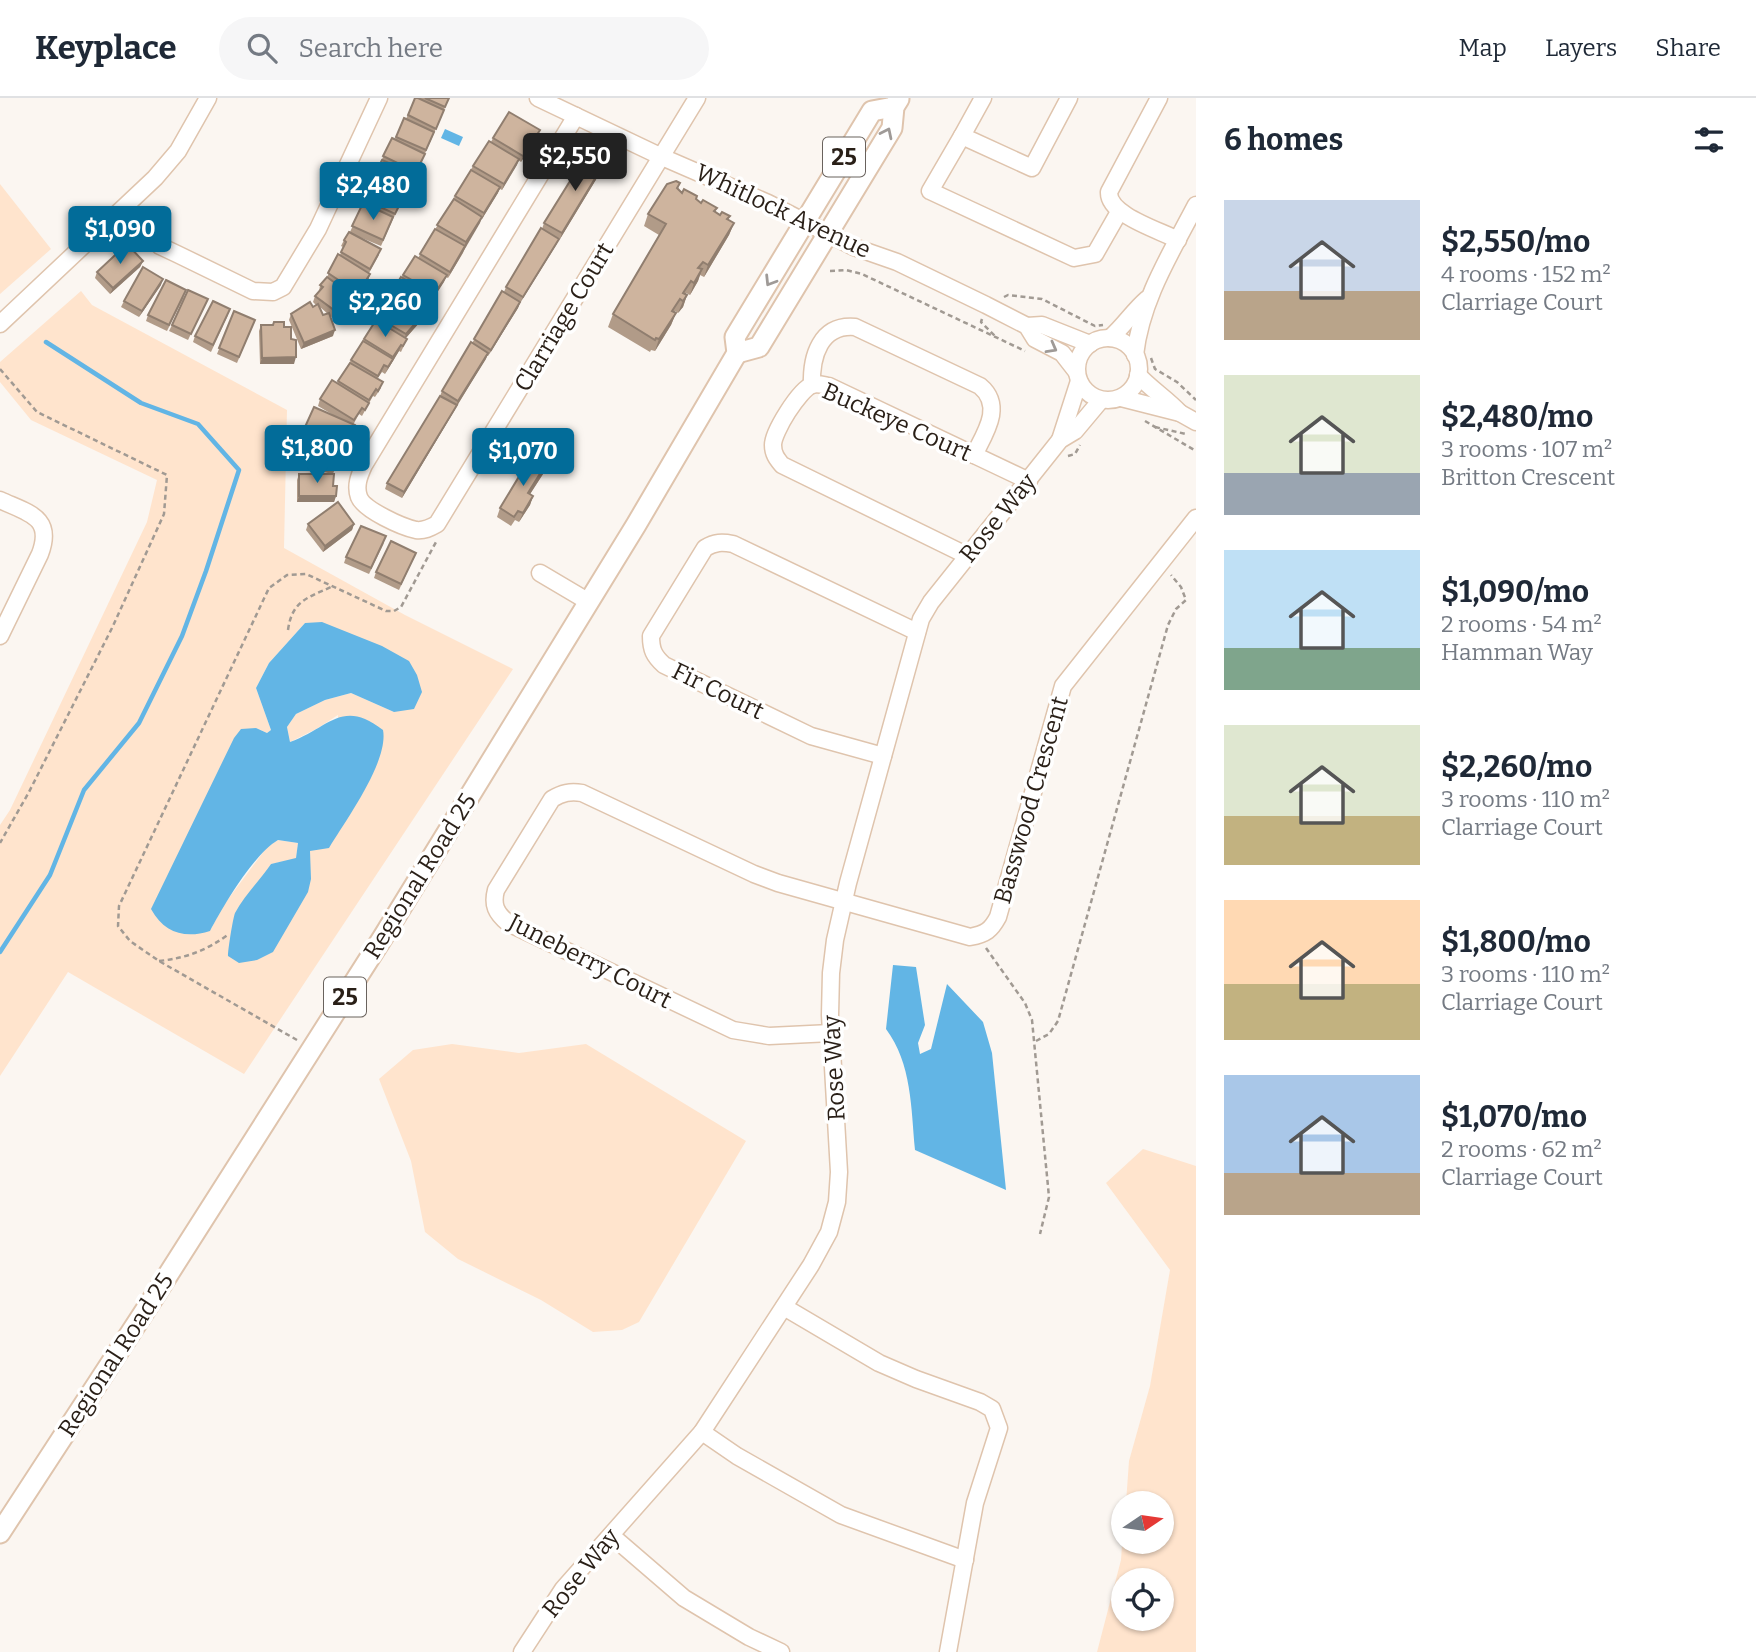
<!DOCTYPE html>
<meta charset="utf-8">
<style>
:root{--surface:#fff;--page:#f6f6f7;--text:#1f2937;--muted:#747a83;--line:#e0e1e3;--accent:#026c99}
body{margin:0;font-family:Bitter,serif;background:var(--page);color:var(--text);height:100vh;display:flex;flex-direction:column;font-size:26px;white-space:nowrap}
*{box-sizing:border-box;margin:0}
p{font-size:23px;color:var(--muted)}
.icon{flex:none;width:38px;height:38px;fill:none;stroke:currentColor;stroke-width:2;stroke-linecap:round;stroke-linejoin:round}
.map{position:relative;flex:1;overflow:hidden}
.details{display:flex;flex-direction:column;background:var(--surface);width:560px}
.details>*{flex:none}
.needle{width:46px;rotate:77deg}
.controls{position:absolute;left:1111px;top:1393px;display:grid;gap:14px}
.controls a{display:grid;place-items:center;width:63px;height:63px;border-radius:50%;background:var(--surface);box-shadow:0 2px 5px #0004;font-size:35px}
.price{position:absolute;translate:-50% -60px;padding:0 16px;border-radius:7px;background:var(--accent);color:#fff;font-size:23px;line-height:46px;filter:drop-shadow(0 2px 4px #0008)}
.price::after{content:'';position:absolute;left:50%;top:42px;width:21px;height:16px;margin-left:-10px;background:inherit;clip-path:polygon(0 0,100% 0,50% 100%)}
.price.current{background:#222;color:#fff}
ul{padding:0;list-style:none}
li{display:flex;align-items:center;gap:21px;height:175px;padding:0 28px}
li span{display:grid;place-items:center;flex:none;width:196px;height:140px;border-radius:0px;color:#555}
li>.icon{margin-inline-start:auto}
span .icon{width:84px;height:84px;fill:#fffc;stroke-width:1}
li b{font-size:30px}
h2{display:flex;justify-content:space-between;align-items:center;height:84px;padding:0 28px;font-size:30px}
header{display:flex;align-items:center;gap:42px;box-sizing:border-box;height:98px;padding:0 35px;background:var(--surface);border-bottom:2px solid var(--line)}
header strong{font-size:33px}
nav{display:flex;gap:38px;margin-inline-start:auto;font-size:24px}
.search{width:490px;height:63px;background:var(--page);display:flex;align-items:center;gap:18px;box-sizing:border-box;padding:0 24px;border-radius:38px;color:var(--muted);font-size:26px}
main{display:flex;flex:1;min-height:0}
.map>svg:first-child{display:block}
</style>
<header>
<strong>Keyplace</strong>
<div class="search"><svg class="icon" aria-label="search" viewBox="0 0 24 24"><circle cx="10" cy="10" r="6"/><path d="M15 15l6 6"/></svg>Search here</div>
<nav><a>Map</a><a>Layers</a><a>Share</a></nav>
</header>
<main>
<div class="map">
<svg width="1196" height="1554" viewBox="0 0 1196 1554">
<rect width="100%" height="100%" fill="#fbf6f1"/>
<g fill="#ffe4cd" fill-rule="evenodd">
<path d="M0,86l51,65 -51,45z"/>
<path d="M81,193l11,14 195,105 -3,138 121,67 108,54 -269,405 -176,-102 -68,104v-251l10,-15 137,-288 10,-42 -126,-60 -31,-38v-20zM305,525l89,89 -43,-19 -26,7 -29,14 -9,13 3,15 28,-14 20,-13 -9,132 -19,3v11l-81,79 42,-76 25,-5 2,-16 -20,-3 -11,7 -44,59 -13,25 46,-203 11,5 4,-3 -15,-42 13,-25z"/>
<path d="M452,946l67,9 67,-9 160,97 -107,181 -17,8 -29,2 -52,-32 -83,-41 -33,-27 -14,-71 -32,-82 34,-29z"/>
<path d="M1143,1051l53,17v486h-99l24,-92 2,-30 1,12h38v-39h-36l3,-42 21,-75 20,-116 -64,-87zM1124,1482h38v39h-38z"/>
</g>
<g fill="#62b5e5">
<path d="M445,31l18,8 -4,9 -18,-8z"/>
<path d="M322,524l60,24 27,15 8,14 5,17 -8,17 -20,3 -43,-19 -26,7 -29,14 -9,13 3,15c39,-14 52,-44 93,-12 6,31 -37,90 -54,118l-19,3 1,28 -3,13 -35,60 -16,8 -18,3 -11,-7c0,-7 5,-38 7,-43 9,-17 25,-33 36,-49l25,-6 2,-15 -20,-3c-25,15 -54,65 -68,91 -25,8 -46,2 -59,-22l83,-171 7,-9 15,-1 11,5 4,-3 -15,-42 13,-25 36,-40z"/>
<path d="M893,867l23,2 9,58 -7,18 2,11 11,-5 16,-65 36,38 9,31 14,137 -91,-40c-4,-42 -3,-86 -29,-121z"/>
</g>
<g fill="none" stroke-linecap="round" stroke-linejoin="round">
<path stroke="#62b5e5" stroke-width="4.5" d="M0,854l50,-77 34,-85 55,-67 43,-87 24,-65 33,-101 -41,-46 -57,-21 -95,-61"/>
<defs>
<g id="minor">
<path d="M538,0l124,59 106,46 86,44 43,15 89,43 41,21 8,13 27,14 14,18"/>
<path d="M983,0l-21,38 70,32 37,-70"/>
<path d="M1159,0l-50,94c-1,23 50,38 69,48"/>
<path d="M576,18l-212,349c-5,11 -9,21 -5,32 5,13 43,30 57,33 8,1 14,-2 21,-6l260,-426"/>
<path d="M962,38l-32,55 144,67 21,-4 24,-42"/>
<path d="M125,110l35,38 17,8 76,37 20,1 10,-5 35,-58 61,-131"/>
<path d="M0,226l155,-146 23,-27 30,-53"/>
<path d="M1027,228l15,-1 48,19"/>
<path d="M1110,240c14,-12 23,-27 37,-39"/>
<circle cx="1108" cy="271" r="31"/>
<path d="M1135,257c6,-55 36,-102 61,-150"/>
<path d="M1138,277c13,14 29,24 42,38"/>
<path d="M812,287c-1,-28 8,-61 43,-58l125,59c24,20 5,47 -6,69"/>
<path d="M1121,300l59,15 16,9"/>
<path d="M1060,342l19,-59"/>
<path d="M0,402c28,13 54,17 40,54l-40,82"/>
<path d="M968,458l-186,-91c-5,-6 -9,-11 -9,-20 0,-13 26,-55 39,-60 5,-2 11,0 17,1l200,95"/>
<path d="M540,475l49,29"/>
<path d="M883,658l-72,-20 -147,-71c-10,-9 -13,-15 -13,-29l54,-88c10,-6 17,-6 28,-4l184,88"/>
<path d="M831,935l-62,3 -36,-6 -225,-107c-12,-10 -16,-18 -12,-33l56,-91c10,-6 18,-8 30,-6l172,81 24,9 192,54c16,-3 21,-7 28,-20l65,-231 133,-168"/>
<path d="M784,1209l95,56 37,16 64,23 12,7 7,19 -24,75 -27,149"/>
<path d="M702,1334l35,24 104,59 124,45"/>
<path d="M612,1438l72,62 65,39 32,15"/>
<path d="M522,1554l41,-63 139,-157 109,-167 18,-33 8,-30 2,-30 -9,-157 1,-42 4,-33 13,-57 73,-264 10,-17 129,-162 15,-9 26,-31"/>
</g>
<g id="major">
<path d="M737,255l22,-6 133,-219 2,-21 5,-8"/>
<path d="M0,1435l152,-233 231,-363 253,-412 101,-172 -2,-16 137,-226 22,-4"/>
</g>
</defs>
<use href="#minor" stroke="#dfc4ad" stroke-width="19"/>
<use href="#major" stroke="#dfc4ad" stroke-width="23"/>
<g stroke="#a19a93" stroke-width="2.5" stroke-dasharray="5 3.5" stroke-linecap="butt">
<path d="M830,173l16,-1 16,4 163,77"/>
<path d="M1004,199l4,-2 34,4 53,27 8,-1"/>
<path d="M982,221l-1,3 15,15"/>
<path d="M1151,260l4,11 22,13 19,18"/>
<path d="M0,271l37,43 130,63 -3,39 -52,114 -83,164 -29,51"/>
<path d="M1145,323l51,30"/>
<path d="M1155,329l31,7"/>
<path d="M1068,358l7,-2 5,-9"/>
<path d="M288,532c4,-29 19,-32 43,-43"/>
<path d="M986,850l39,55 7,17 17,177 -9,37"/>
<path d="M159,863c28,-3 48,-11 70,-27"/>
<path d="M297,942l-138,-79 -29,-20 -12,-15 1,-20 150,-318 18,-13 19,-1 80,37h8l7,-4 35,-65"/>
<path d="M1036,943l13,-7 9,-13 110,-396 8,-16 10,-9 -5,-13 -10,-12"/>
</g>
<use href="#minor" stroke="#fff" stroke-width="16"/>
<use href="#major" stroke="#fff" stroke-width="19"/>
</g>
<g fill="#b19b88" fill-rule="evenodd">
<path d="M415,0h34l-17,40 -18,40 -2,-1 -31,69 -29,-12 27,21 -10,18 1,1 -2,6 -12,19 -1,-1 -2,6 -13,19 -11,-8 4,21 -32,13 -12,-29 2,-6 25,-9 -3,-3 2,-6 4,-4 1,-7 7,-8 11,-23 2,1 3,-8 -2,-1 3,-6 6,-8 12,-26 -2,-1 3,-6 6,-7 4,-14 19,-40 3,1 9,-21 2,1zM320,209l8,7 -5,1z"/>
<path d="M537,38l-16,26 -3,-2 -16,30 -2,-1 -18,30h-1l-16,28 -2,6 -15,25 -2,-1 -13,22 -1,-1 -7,13 -5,-3 -4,6 5,3 -2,6 -13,15 1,1 -6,13 -2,-1 -14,23 -3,-2 -5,7 4,9 -6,9 -2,-1 -11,20 -3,-2 -6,11h2l-6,14 -3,-1 -13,36v12l3,10 -2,6h-37v-22l2,-6h33l-32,-8 7,-28 19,5 -23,-10 2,-6 35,-8 -22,-13 2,-7 17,-16 66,-108 15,-17 55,-92 18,-24 2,-4z"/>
<path d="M605,64l-2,6 -43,71 -3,-1 2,1 -3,6 -36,58 -2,5 -30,48h-1l-85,142 -17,-9 2,-6 53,-87 2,-5 62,-99 2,-5 36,-58 2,-6z"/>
<path d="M680,85l-2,6 4,4 19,10 16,5 -2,4 5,3 10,1 -2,4 6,3 -5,12 -25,42 -4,-2 -2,6 -8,14 -4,-2v1l1,1 -4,12 -5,6 -3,-2 -1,1 2,1 -5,12 -16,26 -4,-1 -1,2 -42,-25 5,-13 46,-79 -15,-9 4,-12z"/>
<path d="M143,163l-3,6 -30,27 -15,-16 2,-6z"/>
<path d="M161,187l-22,32 -18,-10 3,-6z"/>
<path d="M184,199l-17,34 -21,-10 2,-6z"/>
<path d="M208,201l-20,41 -19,-9 3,-6z"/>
<path d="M234,213l21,9 -18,43 -20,-9z"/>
<path d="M228,217l-17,37 -18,-10 2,-6z"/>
<path d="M274,224l10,5 7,12 3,25h-34l-1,-33 2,-6h11z"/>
<path d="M546,366l-3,10 -13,20 3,2 -3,9 -11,17 -4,-2 -4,6 -14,-9 3,-9z"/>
<path d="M308,426h46l-2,6 -29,22 -17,-22z"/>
<path d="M384,445l-15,31 -25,-11 2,-6z"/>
<path d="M416,455l-17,37 -25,-12 2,-6z"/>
</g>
<g fill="#907e6f">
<path d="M540,32l-3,6 -16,26 2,-6z"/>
<path d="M519,61l-2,6 -15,25 2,-6z"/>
<path d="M605,64l-2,6 -43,71 2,-6z"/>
<path d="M500,89l-2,6 -16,26 2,-6z"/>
<path d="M482,119l-2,6 -32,55 18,-36z"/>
<path d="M734,125l-5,12 -25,42 4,-12z"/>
<path d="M559,141l-3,6 -36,58 3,-6z"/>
<path d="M143,163l-3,6 -30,27 3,-6z"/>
<path d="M702,171l-4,12 -8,14 4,-12z"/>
<path d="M370,176l-2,6 -12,19 2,-6z"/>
<path d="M447,177l-3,7 -11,17 2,-6z"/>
<path d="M163,181l-2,6 -22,32 3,-6z"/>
<path d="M687,197l-4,12 -5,6 5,-12z"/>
<path d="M355,200l-2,6 -13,19 2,-7z"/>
<path d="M520,204l-2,6 -30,48 3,-6z"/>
<path d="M676,215l-5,12 -16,26 4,-12z"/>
<path d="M421,219l-2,6 -15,17 2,-6z"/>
<path d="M335,232l-2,6 -32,13 3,-6z"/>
<path d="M401,247l-2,6 -14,23 8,-17z"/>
<path d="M488,255l-2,6 -30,48 2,-6z"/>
<path d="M296,259l-2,7h-34l2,-6z"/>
<path d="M457,307l-3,6 -52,87 2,-6z"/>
<path d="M546,366l-3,10 -18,28 3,-9z"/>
<path d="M299,398h37l-2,6h-37z"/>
<path d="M533,398l-3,9 -11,17 4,-9z"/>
<path d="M354,426l-2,6 -29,22 2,-6z"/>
</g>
<g fill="#ceb49e" stroke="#907e6f" stroke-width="2">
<path d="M415,0h3l26,12 -8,19 -28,-14z"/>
<path d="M425,0h24l-4,9z"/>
<path d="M509,14l31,18 -17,26 -30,-18z"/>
<path d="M404,20l30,14 -8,18 -30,-13z"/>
<path d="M392,40l33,16 -9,18 -33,-16z"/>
<path d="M489,43l30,18 -15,25 -31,-18z"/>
<path d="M588,54l17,10 -43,71 -18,-10z"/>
<path d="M382,62l31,14 -9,19 -31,-15z"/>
<path d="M471,72l29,17 -16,26 -29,-17z"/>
<path d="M676,83l4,2 -3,5 5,5 2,-4 13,7 -1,3 5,4 2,-3 14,8 -3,3 6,4 2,-3 8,4 -3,3 7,4 -26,42 -5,-3 -5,6 4,1 -8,14 -3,-2 -8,12 4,2 -4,6 -3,-2 -8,12 4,2 -17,26 -3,-1 -1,2 -42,-26 53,-90 -18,-10 19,-30z"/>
<path d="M374,84l30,14 -9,18 -32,-15 3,-8 3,1z"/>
<path d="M454,101l28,18 -16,25 -29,-17z"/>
<path d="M363,105l30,14 -10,23 -31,-14z"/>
<path d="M541,130l18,11 -36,58 -17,-10z"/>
<path d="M435,131l30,17 -15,26 -30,-18z"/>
<path d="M349,134l32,17 -11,20 -29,-17 5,-10 -2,-2z"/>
<path d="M127,146l16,17 -30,27 -16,-16z"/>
<path d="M338,156l32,20 -12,19 -30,-20z"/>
<path d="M415,158l32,19 -12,18 -32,-18z"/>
<path d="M143,169l20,12 -21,32 -18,-10z"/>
<path d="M327,179l28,21 -13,18 -27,-20 8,-9 -3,-2z"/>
<path d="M401,179l32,19 -5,9 -5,-3 -6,10 -27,-16z"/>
<path d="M166,182l20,10 -17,35 -21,-10z"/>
<path d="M188,192l20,9 -17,35 -19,-9z"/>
<path d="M502,193l18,11 -29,48 -17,-11z"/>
<path d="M389,201l32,18 -15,17 -29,-17z"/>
<path d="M213,203l17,8 -17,36 -18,-9z"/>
<path d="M310,204l3,5 5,-3 5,11 6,-2 6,17 -31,13 -13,-29z"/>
<path d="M234,213l21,9 -16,37 -20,-9z"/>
<path d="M376,222l31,19 -4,7 -2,-1 -8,12 -29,-18z"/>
<path d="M274,224h10v5h7v12l5,1v17l-34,1 -1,-33h12z"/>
<path d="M363,243l30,18 -5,8 -4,-2 -6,11 -27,-16z"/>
<path d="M471,244l17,11 -30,48 -16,-10z"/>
<path d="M350,265l33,19 -5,9 -2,-2 -7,11 -31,-19z"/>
<path d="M332,282l37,23 -4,7 -3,-2 -8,12 -34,-21z"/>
<path d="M440,298l17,9 -53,87 -17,-9z"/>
<path d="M314,309l41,18 -3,8 -4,-1 -4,11 -39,-16z"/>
<path d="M307,340l36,9 -8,21 -33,-8z"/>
<path d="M532,357l14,9 -18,29 5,3 -10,17 -5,-2 -4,6 -14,-9z"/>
<path d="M299,376h35l-1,12h4l-1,10h-37z"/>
<path d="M338,404l16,22 -29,22 -17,-22z"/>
<path d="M361,428l25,10 -15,32 -25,-11z"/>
<path d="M391,443l25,12 -15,31 -25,-12z"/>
</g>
<defs><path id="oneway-chevron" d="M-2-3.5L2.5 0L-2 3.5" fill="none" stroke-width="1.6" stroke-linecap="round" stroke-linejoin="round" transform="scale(1.75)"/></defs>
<g stroke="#9f9a97">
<use href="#oneway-chevron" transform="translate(887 35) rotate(-64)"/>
<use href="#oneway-chevron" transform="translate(770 183) rotate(122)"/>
<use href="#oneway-chevron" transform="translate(1052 250) rotate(29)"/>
</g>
<g text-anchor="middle" stroke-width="7" stroke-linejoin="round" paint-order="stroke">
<g fill="#fff" stroke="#69625d" stroke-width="2">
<rect x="823" y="39.5" width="42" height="39" rx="5"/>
<rect x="324" y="879.5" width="42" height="39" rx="5"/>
</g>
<g font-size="23" font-weight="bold" fill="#291f17">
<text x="844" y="67">25</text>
<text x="345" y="907">25</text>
</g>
<g font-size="24" fill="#291f17" stroke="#fff">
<text transform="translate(783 113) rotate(25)" y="8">Whitlock Avenue</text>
<text transform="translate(564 219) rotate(-59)" y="8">Clarriage Court</text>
<text transform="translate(897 324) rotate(24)" y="8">Buckeye Court</text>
<text transform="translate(998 420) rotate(-51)" y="8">Rose Way</text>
<text transform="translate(718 593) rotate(26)" y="8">Fir Court</text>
<text transform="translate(1031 702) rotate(-74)" y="8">Basswood Crescent</text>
<text transform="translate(420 778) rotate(-58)" y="8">Regional Road 25</text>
<text transform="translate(590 863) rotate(27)" y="8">Juneberry Court</text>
<text transform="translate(834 970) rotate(-93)" y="8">Rose Way</text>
<text transform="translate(116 1257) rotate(-57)" y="8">Regional Road 25</text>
<text transform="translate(581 1475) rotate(-51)" y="8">Rose Way</text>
</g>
</g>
</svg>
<div class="controls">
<a><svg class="needle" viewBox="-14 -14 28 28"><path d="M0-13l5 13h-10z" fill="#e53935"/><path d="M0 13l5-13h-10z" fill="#747a83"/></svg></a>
<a><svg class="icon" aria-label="locate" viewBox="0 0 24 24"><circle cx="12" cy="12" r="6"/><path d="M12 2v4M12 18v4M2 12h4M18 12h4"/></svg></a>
</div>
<b class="price current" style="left:575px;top:95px">$2,550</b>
<b class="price" style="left:373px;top:124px">$2,480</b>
<b class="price" style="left:120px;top:168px">$1,090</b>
<b class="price" style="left:385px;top:241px">$2,260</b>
<b class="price" style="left:317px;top:387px">$1,800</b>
<b class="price" style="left:523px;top:390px">$1,070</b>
</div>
<section class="details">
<h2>6 homes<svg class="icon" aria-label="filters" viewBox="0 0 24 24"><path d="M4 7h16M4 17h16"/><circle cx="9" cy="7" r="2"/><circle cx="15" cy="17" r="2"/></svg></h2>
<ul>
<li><span style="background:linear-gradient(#c9d6e8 65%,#b9a48a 0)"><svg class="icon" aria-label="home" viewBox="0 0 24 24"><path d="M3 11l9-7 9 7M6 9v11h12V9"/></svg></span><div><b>$2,550/mo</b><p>4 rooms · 152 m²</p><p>Clarriage Court</p></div></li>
<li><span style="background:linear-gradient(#dfe7d0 70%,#9aa5b1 0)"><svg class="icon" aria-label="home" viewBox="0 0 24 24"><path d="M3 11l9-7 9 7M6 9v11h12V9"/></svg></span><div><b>$2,480/mo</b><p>3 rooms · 107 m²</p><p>Britton Crescent</p></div></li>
<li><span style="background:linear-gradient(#bfe0f5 70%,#7fa58c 0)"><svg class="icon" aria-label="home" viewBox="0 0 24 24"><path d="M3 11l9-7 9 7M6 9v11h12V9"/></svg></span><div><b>$1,090/mo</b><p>2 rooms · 54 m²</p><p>Hamman Way</p></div></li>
<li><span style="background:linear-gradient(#dfe7d0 65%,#c2b280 0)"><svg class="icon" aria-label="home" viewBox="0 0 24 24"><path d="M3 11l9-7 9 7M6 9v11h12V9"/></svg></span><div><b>$2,260/mo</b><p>3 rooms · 110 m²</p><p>Clarriage Court</p></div></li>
<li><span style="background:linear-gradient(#ffd9b3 60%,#c2b280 0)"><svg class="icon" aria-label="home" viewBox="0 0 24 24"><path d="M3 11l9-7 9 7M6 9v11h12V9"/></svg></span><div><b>$1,800/mo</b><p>3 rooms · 110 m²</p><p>Clarriage Court</p></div></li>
<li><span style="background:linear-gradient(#a9c7e8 70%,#b9a48a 0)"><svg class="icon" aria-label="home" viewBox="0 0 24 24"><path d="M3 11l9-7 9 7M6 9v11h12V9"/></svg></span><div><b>$1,070/mo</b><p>2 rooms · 62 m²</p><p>Clarriage Court</p></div></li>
</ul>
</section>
</main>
